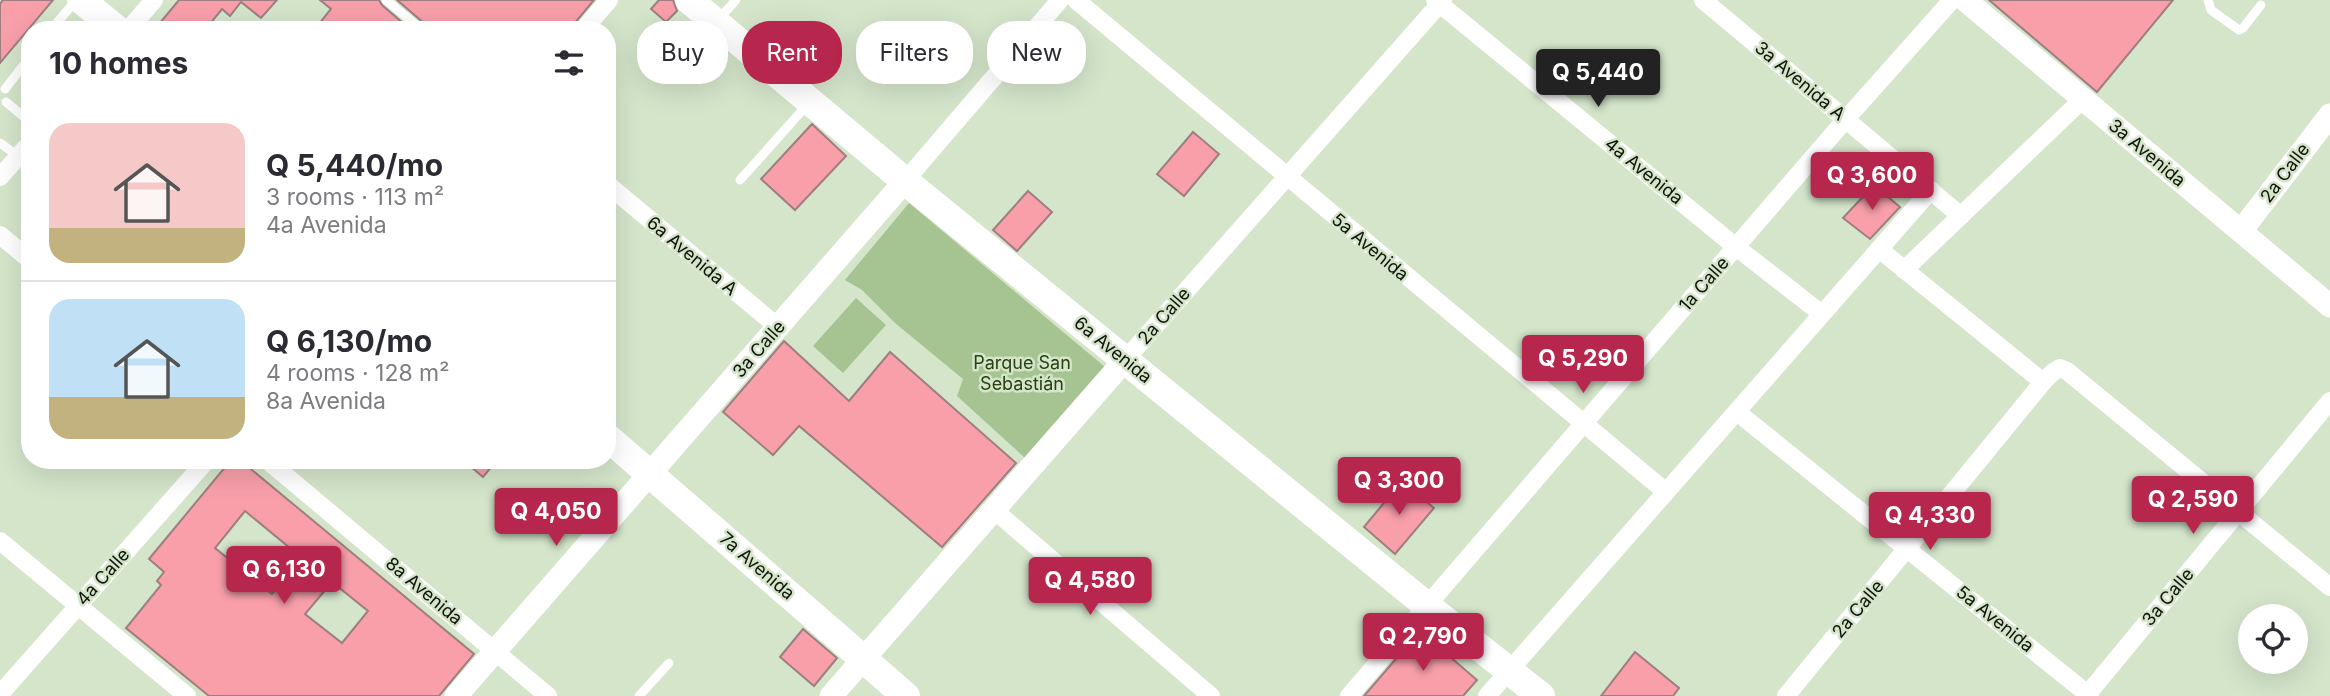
<!DOCTYPE html>
<meta charset="utf-8">
<style>
:root{--surface:#fff;--page:#f2f2f3;--text:#2b2b33;--muted:#7c7c81;--line:#e1e1e2;--accent:#b7264c}
body{margin:0;font-family:Inter,sans-serif;background:var(--page);color:var(--text);height:100vh;display:flex;flex-direction:column;font-size:26px;white-space:nowrap}
*{box-sizing:border-box;margin:0}
p{font-size:23px;color:var(--muted)}
.icon{flex:none;width:38px;height:38px;fill:none;stroke:currentColor;stroke-width:2;stroke-linecap:round;stroke-linejoin:round}
.map{position:relative;flex:1;overflow:hidden}
.drawer{position:absolute;left:21px;top:21px;width:595px;height:448px;display:flex;flex-direction:column;background:var(--surface);border-radius:28px;box-shadow:0 7px 28px #0002}
.drawer>*{flex:none}
.guide{position:absolute;left:637px;top:21px;width:665px;height:63px;display:flex;gap:14px}
.tools{position:absolute;left:2238px;top:604px;display:grid;gap:14px}
.tools a{display:grid;place-items:center;width:70px;height:70px;border-radius:50%;background:var(--surface);box-shadow:0 7px 28px #0002;font-size:35px}
.price{position:absolute;translate:-50% -60px;padding:0 16px;border-radius:7px;background:var(--accent);color:#fff;font-size:23px;line-height:46px;filter:drop-shadow(0 2px 4px #0008)}
.price::after{content:'';position:absolute;left:50%;top:42px;width:21px;height:16px;margin-left:-10px;background:inherit;clip-path:polygon(0 0,100% 0,50% 100%)}
.price.current{background:#222;color:#fff}
ul{padding:0;list-style:none}
li{display:flex;align-items:center;gap:21px;height:175px;padding:0 28px}
li+li{border-top:2px solid var(--line)}
li span{display:grid;place-items:center;flex:none;width:196px;height:140px;border-radius:21px;color:#555}
li>.icon{margin-inline-start:auto}
span .icon{width:84px;height:84px;fill:#fffc;stroke-width:1}
li b{font-size:30px}
h2{display:flex;justify-content:space-between;align-items:center;height:84px;padding:0 28px;font-size:30px}
.chip{padding:0 24px;border-radius:28px;background:var(--surface);box-shadow:0 7px 28px #0002;font-size:24px;line-height:63px}
.chip.current{background:var(--accent);color:#fff}
.map>svg:first-child{display:block}
</style>
<div class="map">
<svg width="2330" height="696" viewBox="0 0 2330 696">
<rect width="100%" height="100%" fill="#d4e5ca"/>
<g fill="#a6c392">
<path d="M909,203l196,164 -80,91 -68,-62 6,-17 -68,-56 -33,-33 -17,-10z"/>
<path d="M856,298l30,27 -43,48 -30,-27z"/>
</g>
<g fill="#f89faa" stroke="#9e7e81" stroke-width="2" fill-rule="evenodd">
<path d="M3,0h50l-53,63v-59z"/>
<path d="M179,0h98l-16,18 -20,-16 -11,14 -8,-7 -17,21h-51z"/>
<path d="M320,0h59l3,5 29,25h-97l17,-21z"/>
<path d="M397,0h197l-25,30h-140l-3,-5z"/>
<path d="M659,0h14l4,11 -11,11 -15,-13z"/>
<path d="M1989,0h184l-76,92z"/>
<path d="M812,124l34,32 -51,54 -34,-31z"/>
<path d="M1193,132l26,22 -35,42 -27,-22z"/>
<path d="M1874,185l26,22 -30,32 -27,-21z"/>
<path d="M1028,191l24,21 -35,39 -24,-21z"/>
<path d="M784,341l65,60 41,-49 126,111 -74,84 -143,-121 -26,29 -50,-43z"/>
<path d="M231,460h9l234,194 -35,42h-230l-83,-68 35,-43 -4,-4 7,-9 -15,-13zM245,511l57,47 -30,36 -57,-46zM332,582l36,29 -26,32 -37,-29z"/>
<path d="M463,460h34l-14,17z"/>
<path d="M1402,481l32,27 -39,46 -31,-27z"/>
<path d="M803,629l34,29 -23,28 -34,-29z"/>
<path d="M1420,631l57,49 -14,16h-99z"/>
<path d="M1635,652l44,36 -6,8h-72z"/>
</g>
<g fill="none" stroke-linecap="round" stroke-linejoin="round">
<g stroke="#fff" stroke-width="9">
<path d="M386,0l36,30"/>
<path d="M2208,0l3,10 28,20 4,-2 18,-23"/>
<path d="M717,21l19,-21"/>
<path d="M51,30l25,-30"/>
<path d="M5,89l25,-32"/>
<path d="M6,102l24,20"/>
<path d="M0,143l18,13"/>
<path d="M740,180l67,-75"/>
<path d="M639,696l30,-33"/>
</g>
<g stroke="#fff" stroke-width="18">
<path d="M1076,0l590,492"/>
<path d="M1435,0l301,247 86,67"/>
<path d="M1703,0l258,216"/>
<path d="M128,30l26,-30"/>
<path d="M583,30l26,-30"/>
<path d="M0,177l30,-34"/>
<path d="M905,181l155,-181"/>
<path d="M607,184l171,143"/>
<path d="M0,235l30,25"/>
<path d="M1879,249l164,133"/>
<path d="M1904,270l179,-171"/>
<path d="M1125,360l318,-360"/>
<path d="M1737,412l353,284"/>
<path d="M267,460l281,236"/>
<path d="M994,510l217,186"/>
<path d="M0,541l187,155"/>
<path d="M0,694l207,-234"/>
<path d="M1349,696l497,-577 106,-119"/>
<path d="M1487,696l444,-506"/>
<path d="M1786,696l257,-314 10,-10 7,-4 7,3 263,216"/>
<path d="M2086,696l244,-295"/>
</g>
<g stroke="#fff" stroke-width="23">
<path d="M1965,0l365,306"/>
<path d="M2241,231l89,-116"/>
<path d="M456,696l449,-515"/>
<path d="M831,696l294,-336"/>
</g>
<g stroke="#fff" stroke-width="28">
<path d="M81,0l37,30"/>
<path d="M689,0l216,181 521,424 115,91"/>
<path d="M607,437l299,259"/>
</g>
</g>
<g text-anchor="middle" stroke-width="5" stroke-linejoin="round" paint-order="stroke">
<g font-size="18" fill="#10150c" stroke="#d4e5ca">
<text transform="translate(1800 81) rotate(40)" y="6">3a Avenida A</text>
<text transform="translate(2147 153) rotate(40)" y="6">3a Avenida</text>
<text transform="translate(1644 171) rotate(39)" y="6">4a Avenida</text>
<text transform="translate(2285 173) rotate(-53)" y="6">2a Calle</text>
<text transform="translate(1370 247) rotate(40)" y="6">5a Avenida</text>
<text transform="translate(692 256) rotate(40)" y="6">6a Avenida A</text>
<text transform="translate(1704 284) rotate(-49)" y="6">1a Calle</text>
<text transform="translate(1164 316) rotate(-49)" y="6">2a Calle</text>
<text transform="translate(759 349) rotate(-49)" y="6">3a Calle</text>
<text transform="translate(1113 350) rotate(39)" y="6">6a Avenida</text>
<text transform="translate(757 566) rotate(41)" y="6">7a Avenida</text>
<text transform="translate(103 577) rotate(-48)" y="6">4a Calle</text>
<text transform="translate(424 591) rotate(40)" y="6">8a Avenida</text>
<text transform="translate(2168 597) rotate(-50)" y="6">3a Calle</text>
<text transform="translate(1858 609) rotate(-50)" y="6">2a Calle</text>
<text transform="translate(1995 619) rotate(39)" y="6">5a Avenida</text>
</g>
<g font-size="18" fill="#27410f" stroke="#d4e5ca">
<text x="1022" y="369">Parque San<tspan x="1022" dy="21">Sebastián</tspan></text>
</g>
</g>
</svg>
<div class="tools">
<a><svg class="icon" aria-label="locate" viewBox="0 0 24 24"><circle cx="12" cy="12" r="6"/><path d="M12 2v4M12 18v4M2 12h4M18 12h4"/></svg></a>
</div>
<b class="price current" style="left:1598px;top:109px">Q 5,440</b>
<b class="price" style="left:1872px;top:212px">Q 3,600</b>
<b class="price" style="left:1583px;top:395px">Q 5,290</b>
<b class="price" style="left:1399px;top:517px">Q 3,300</b>
<b class="price" style="left:2193px;top:536px">Q 2,590</b>
<b class="price" style="left:556px;top:548px">Q 4,050</b>
<b class="price" style="left:1930px;top:552px">Q 4,330</b>
<b class="price" style="left:284px;top:606px">Q 6,130</b>
<b class="price" style="left:1090px;top:617px">Q 4,580</b>
<b class="price" style="left:1423px;top:673px">Q 2,790</b>
<div class="guide">
<a class="chip">Buy</a>
<a class="chip current">Rent</a>
<a class="chip">Filters</a>
<a class="chip">New</a>
</div>
<section class="drawer">
<h2>10 homes<svg class="icon" aria-label="filters" viewBox="0 0 24 24"><path d="M4 7h16M4 17h16"/><circle cx="9" cy="7" r="2"/><circle cx="15" cy="17" r="2"/></svg></h2>
<ul>
<li><span style="background:linear-gradient(#f6c9c9 75%,#c2b280 0)"><svg class="icon" aria-label="home" viewBox="0 0 24 24"><path d="M3 11l9-7 9 7M6 9v11h12V9"/></svg></span><div><b>Q 5,440/mo</b><p>3 rooms · 113 m²</p><p>4a Avenida</p></div></li>
<li><span style="background:linear-gradient(#bfe0f5 70%,#c2b280 0)"><svg class="icon" aria-label="home" viewBox="0 0 24 24"><path d="M3 11l9-7 9 7M6 9v11h12V9"/></svg></span><div><b>Q 6,130/mo</b><p>4 rooms · 128 m²</p><p>8a Avenida</p></div></li>
</ul>
</section>
</div>
